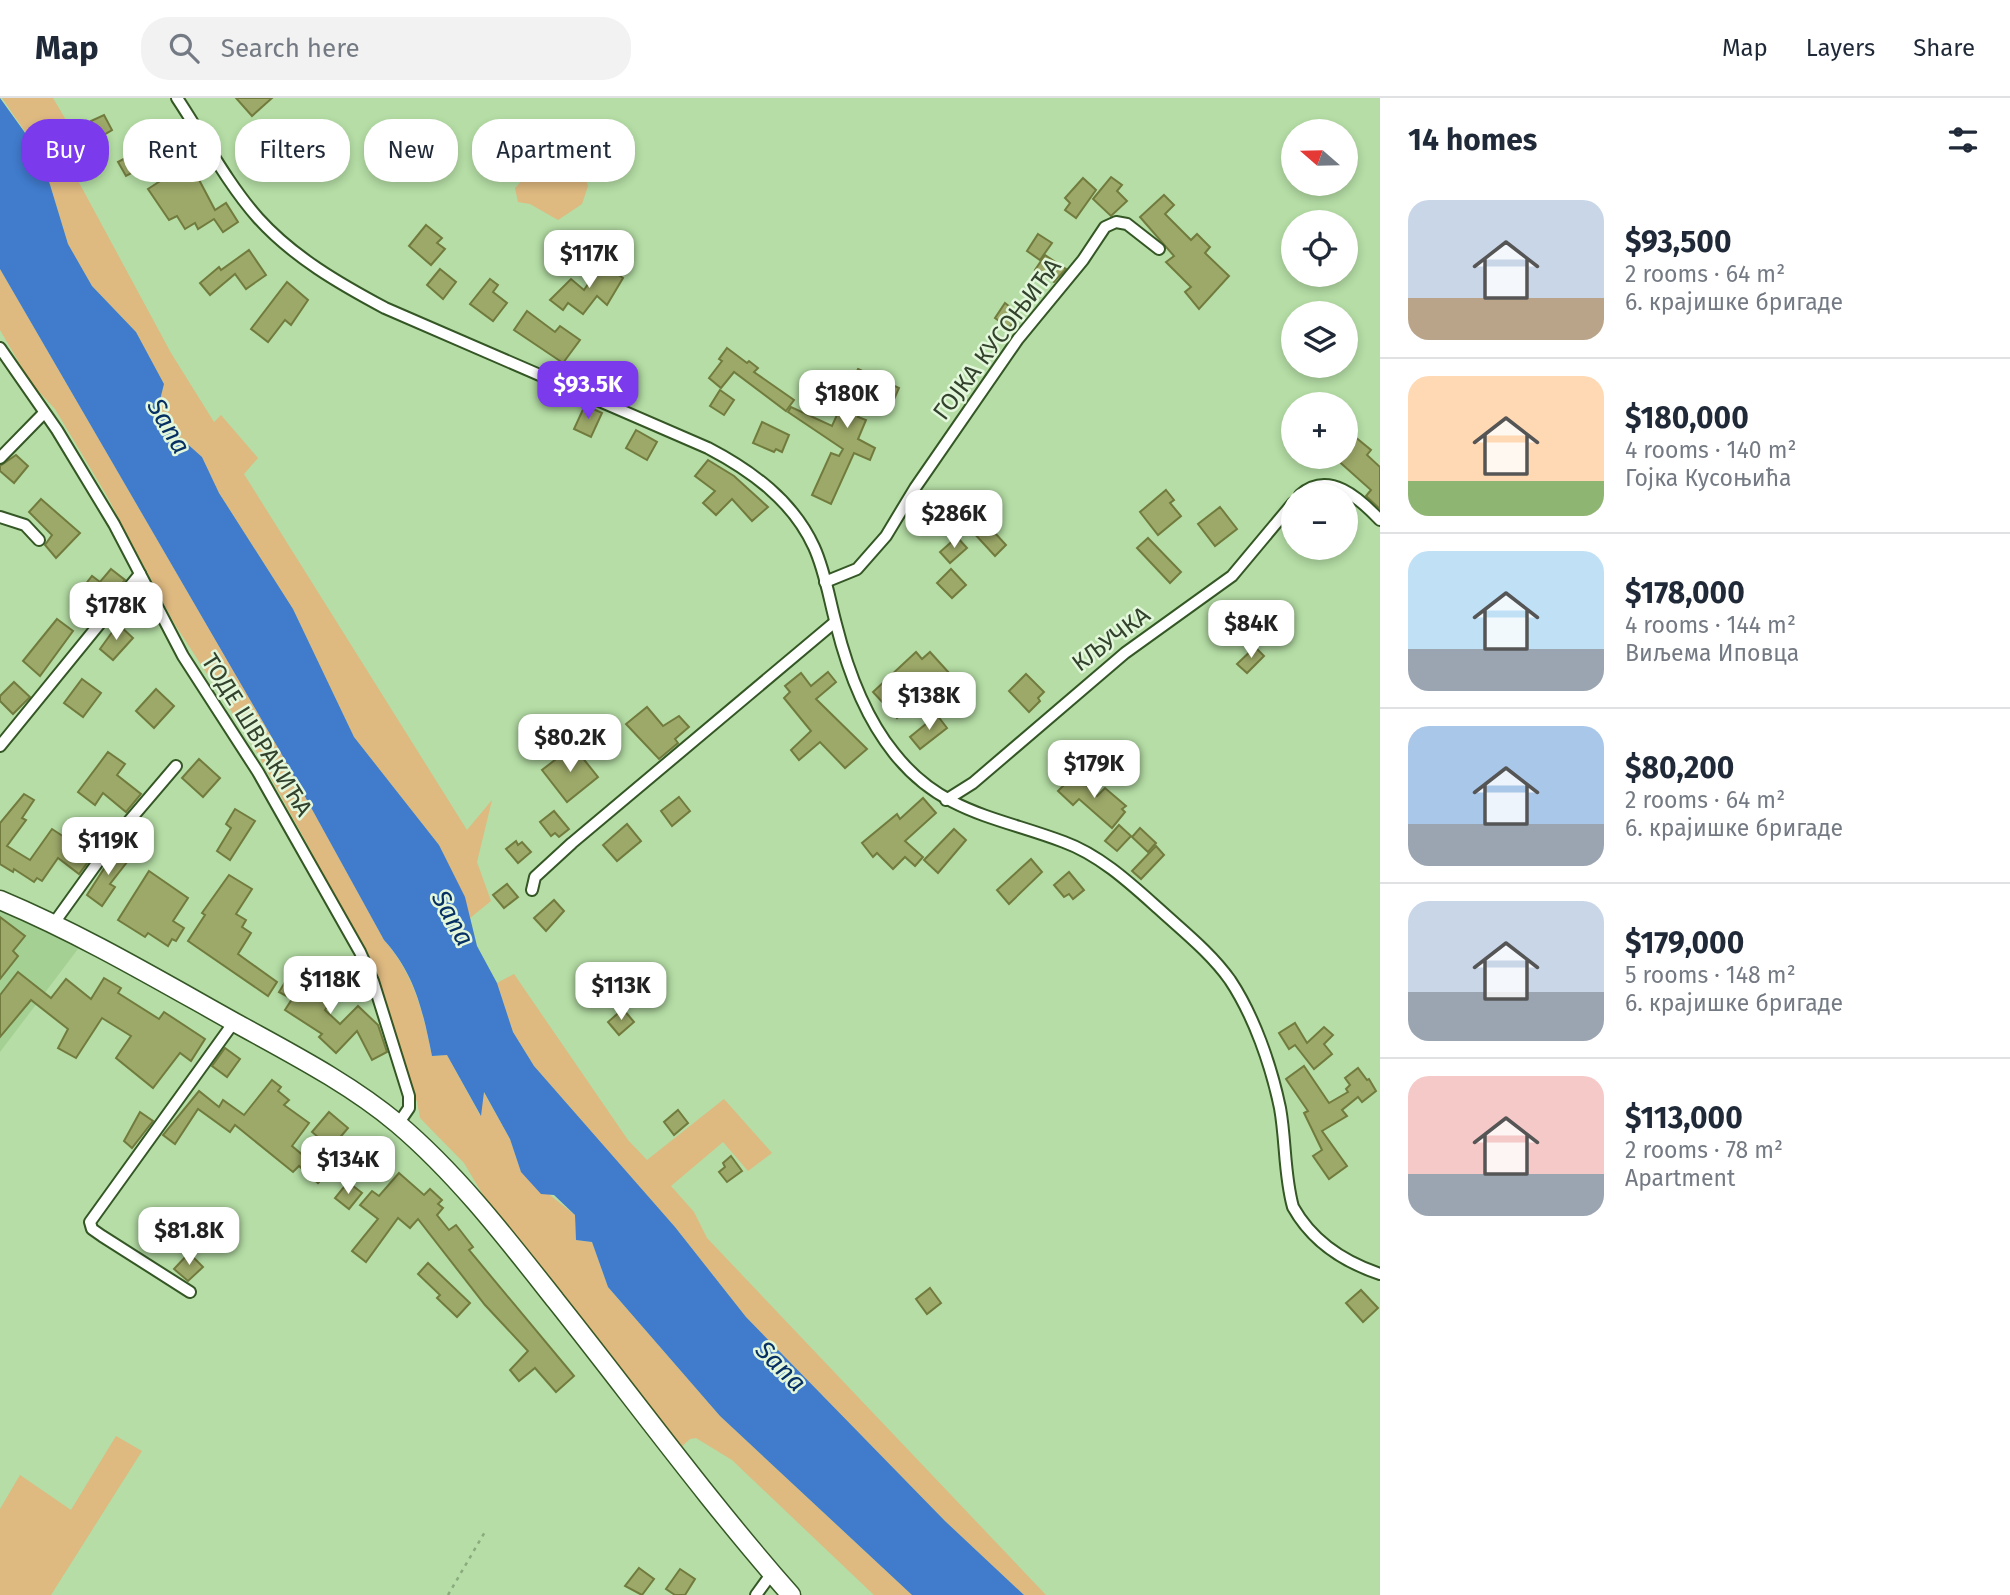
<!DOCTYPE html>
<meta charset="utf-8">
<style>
:root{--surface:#fff;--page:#f2f2f3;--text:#1f2937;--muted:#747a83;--line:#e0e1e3;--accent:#7c3aed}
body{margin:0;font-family:"Fira Sans",sans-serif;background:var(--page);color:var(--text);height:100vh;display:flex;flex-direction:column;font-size:26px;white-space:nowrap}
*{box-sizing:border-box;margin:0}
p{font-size:23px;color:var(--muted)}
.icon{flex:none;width:38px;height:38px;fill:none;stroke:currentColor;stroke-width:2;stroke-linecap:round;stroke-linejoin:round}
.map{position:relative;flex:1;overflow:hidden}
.details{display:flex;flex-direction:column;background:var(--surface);width:630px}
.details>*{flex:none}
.guide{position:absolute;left:21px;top:21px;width:665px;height:63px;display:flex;gap:14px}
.needle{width:46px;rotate:290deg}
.fabs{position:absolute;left:1281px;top:21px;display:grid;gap:14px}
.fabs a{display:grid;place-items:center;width:77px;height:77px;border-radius:50%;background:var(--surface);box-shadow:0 4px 10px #0003;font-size:35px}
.price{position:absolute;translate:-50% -60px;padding:0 16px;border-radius:14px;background:#fff;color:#222;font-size:23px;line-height:46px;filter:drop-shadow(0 2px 4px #0008)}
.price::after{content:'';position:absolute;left:50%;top:42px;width:21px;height:16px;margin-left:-10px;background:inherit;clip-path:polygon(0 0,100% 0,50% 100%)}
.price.active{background:var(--accent);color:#fff}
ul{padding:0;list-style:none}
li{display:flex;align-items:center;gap:21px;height:175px;padding:0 28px}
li+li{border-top:2px solid var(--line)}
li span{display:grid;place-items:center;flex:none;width:196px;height:140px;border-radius:21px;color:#555}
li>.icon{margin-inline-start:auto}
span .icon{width:84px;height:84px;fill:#fffc;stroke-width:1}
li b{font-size:30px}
h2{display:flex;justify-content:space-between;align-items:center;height:84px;padding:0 28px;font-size:30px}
.tag{padding:0 24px;border-radius:28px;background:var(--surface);box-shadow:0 4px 10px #0003;font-size:24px;line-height:63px}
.tag.active{background:var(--accent);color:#fff}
header{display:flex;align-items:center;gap:42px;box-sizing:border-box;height:98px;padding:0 35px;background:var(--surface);border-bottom:2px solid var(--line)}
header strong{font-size:33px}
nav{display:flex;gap:38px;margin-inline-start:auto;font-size:24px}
.search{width:490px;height:63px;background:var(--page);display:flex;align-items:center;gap:18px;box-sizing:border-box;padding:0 24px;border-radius:28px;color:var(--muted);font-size:26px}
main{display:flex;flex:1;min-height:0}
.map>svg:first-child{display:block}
</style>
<header>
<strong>Map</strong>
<div class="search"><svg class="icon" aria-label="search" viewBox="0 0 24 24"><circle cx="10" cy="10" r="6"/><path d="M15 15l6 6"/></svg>Search here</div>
<nav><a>Map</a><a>Layers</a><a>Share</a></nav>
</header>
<main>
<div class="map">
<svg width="1380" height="1497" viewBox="0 0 1380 1497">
<rect width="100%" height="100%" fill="#b5dda5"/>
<path fill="#a5d094" d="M0,809l81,38 -81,107z"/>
<g fill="#deb980">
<path d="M2,0h51l33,56 -17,10 102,189 43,69 7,-7 37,43 -14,16 223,356 25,-30 -15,62 14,39 -21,17 -8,-26 -23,-47 -85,-108 -61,-128 -74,-116 -17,-36 -28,-25 -16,-24 6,-24 -28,-52 -44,-46 -24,-42 -27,-89z"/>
<path d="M569,33l19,55 -6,18 -24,16 -28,-16 -12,-2 -3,-14z"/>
<path d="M0,171l281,484 103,187c30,34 39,72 48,116l15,-1 33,60 3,-24 27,48 11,33 54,43 1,25 16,2 16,45 112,129 192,179h-38l-142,-135 -36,-22 -6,1 -10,9 -197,-253 -19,-32 -44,-45 -3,-17 -9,-7 -51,-149 -47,-96 -60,-109 -76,-117 -67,-127 -52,-87 -24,-26 -31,-53z"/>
<path d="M514,876l114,166 19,20 77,-61 48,54 -24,18 -25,-29 -52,44 23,26 13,26 339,357h-22l-79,-74 -199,-204 -71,-90 -141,-161 -21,-34 -16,-49z"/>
<path d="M116,1338l26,15 -91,144h-51v-86l20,-34 51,35z"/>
</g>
<path fill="#407bcc" d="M0,0l41,57 27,89 24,42 44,46 28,52 -6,24 16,24 28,25 17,36 74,116 61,128 85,108 26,52 12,49 20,37 16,49 21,34 141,161 71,90 199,204 79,74h-112l-192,-179 -112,-129 -16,-45 -16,-2 -1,-25 -21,-20 -13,-1 -20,-22 -11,-33 -26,-47 -3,24 -34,-61 -15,1c-9,-45 -17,-82 -48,-116l-103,-187 -281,-484z"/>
<g fill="#9da969" stroke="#717b3d" stroke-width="2">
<path d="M236,0h36l-20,18z"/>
<path d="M104,17l8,15 -12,7 -9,-16z"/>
<path d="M161,27l14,25 -49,26 -8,-14 11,-6 2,4 20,-11 -8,-13z"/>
<path d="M185,67l7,14 5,-3 18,34 11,-7 12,19 -15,10 -9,-13 -16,10 -3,-6 -10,6 -8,-13 -8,4 -21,-31z"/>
<path d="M1111,79l11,8 -5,6 10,10 -16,15 -18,-17z"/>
<path d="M1083,80l13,12 -20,28 -11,-8 5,-7 -5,-5z"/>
<path d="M1164,97l10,10 -9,9 26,26 6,-6 13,13 -5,6 24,23 -30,33 -14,-17 6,-5 -25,-25 8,-6 -34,-39z"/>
<path d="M426,127l16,13 -5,5 8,6 -14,16 -22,-19z"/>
<path d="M1038,136l14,9 -12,17 -13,-9z"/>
<path d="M249,152l17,25 -20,14 -11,-15 -25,21 -10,-12 19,-16 2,3z"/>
<path d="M1045,157l21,14 -12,13 -19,-12z"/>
<path d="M602,165l21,15 -16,27 -10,-9 -14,18 -15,-11 -5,7 -13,-10 21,-21 13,11z"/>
<path d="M440,171l16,13 -13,17 -16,-14z"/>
<path d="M490,181l8,6 -5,7 14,11 -14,18 -23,-17z"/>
<path d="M287,184l21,18 -17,25 -6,-5 -17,22 -17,-13z"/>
<path d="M1005,205l14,11 -10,14 -14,-10z"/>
<path d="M527,213l28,21 5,-6 20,14 -17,23 -49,-33z"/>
<path d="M727,250l20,15 2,-2 9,7 -4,4 40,28 -8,11 -52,-39 -13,16 -12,-10 13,-17 -3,-2z"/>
<path d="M858,271l41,19 -7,16 -18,-8 -2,3 -5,-2 -9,20 8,3 -8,19 17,9 -5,12 -16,-7 -23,51 -19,-9 19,-42 8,3 4,-7 -55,-37 3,-5 41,19z"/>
<path d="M720,292l14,10 -10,15 -14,-9z"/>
<path d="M585,307l17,8 -11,24 -17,-8z"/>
<path d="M762,324l27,13 -7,17 -6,-3 -2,3 -21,-9z"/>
<path d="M636,332l21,12 -10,18 -21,-12z"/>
<path d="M1354,338l17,14 -4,5 13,12v42l-14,-13 5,-6 -37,-33h12v-12z"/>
<path d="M16,357l12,11 -14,17 -14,-12v-5z"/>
<path d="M708,362l26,16 34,31 -16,14 -20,-22 -16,16 -13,-12 12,-12 -20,-15z"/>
<path d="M1166,392l8,10 -4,3 11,13 -23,19 -18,-23z"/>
<path d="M41,401l39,34 -24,25 -11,-13 7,-10 -23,-23z"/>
<path d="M1220,409l17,22 -22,17 -17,-22z"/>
<path d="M983,422l23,25 -11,11 -23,-25z"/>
<path d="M957,439l10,11 -17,15 -10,-11z"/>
<path d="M1148,440l33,34 -11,11 -33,-35z"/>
<path d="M111,471l14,11 -23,28 -21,-18 11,-14 8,6z"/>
<path d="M951,471l15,16 -14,13 -15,-15z"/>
<path d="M1248,513l13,14 -21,19 -13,-14z"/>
<path d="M57,521l16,12 -33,45 -17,-15z"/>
<path d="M118,526l15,14 -20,22 -13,-11z"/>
<path d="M1255,549l9,9 -17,17 -10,-9z"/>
<path d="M916,554l6,7 8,-7 20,22 -9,8 9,10 -21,19 -11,-12 -21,19 -24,-26z"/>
<path d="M828,574l8,10 -20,17 51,50 -22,19 -25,-26 -21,18 -8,-10 20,-19 -27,-33 6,-6 -5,-6 16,-13 10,13z"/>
<path d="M1026,576l18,18 -6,6 2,3 -11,11 -20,-21z"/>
<path d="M82,581l19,14 -18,24 -19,-14z"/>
<path d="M14,584l16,15 -17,17 -13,-13v-5z"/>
<path d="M156,591l18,17 -20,22 -18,-17z"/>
<path d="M647,609l16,19 16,-10 10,11 -14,12 3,4 -19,16 -33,-35z"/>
<path d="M937,617l10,13 -27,21 -10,-12z"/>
<path d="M573,648l25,31 -31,25 -25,-32z"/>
<path d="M108,654l17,12 -8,11 24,19 -15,18 -23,-19 -8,12 -17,-13z"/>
<path d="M199,661l21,19 -17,19 -21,-19z"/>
<path d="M1075,676l22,22 8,-8 21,18 -4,3 3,3 -13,16 -33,-29 -6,6 -15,-14z"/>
<path d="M24,696l10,6 -12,18 4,2 -19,26 23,14 22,-31 26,17 7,-9 14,10 -20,27 -21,-16 -16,23 -5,-3 -3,4 -20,-13 -1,3 -13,-8v-41z"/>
<path d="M679,699l11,14 -18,15 -11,-15z"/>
<path d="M923,700l13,15 -31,28 18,16 -8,9 -10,-9 -12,12 -16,-16 -4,4 -11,-14 35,-29 3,5z"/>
<path d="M235,711l20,12 -25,39 -13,-9 14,-23 -5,-4z"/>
<path d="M554,713l15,18 -10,8 -4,-4 -4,3 -11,-14z"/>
<path d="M627,726l14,17 -24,20 -14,-16z"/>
<path d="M1119,727l12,11 -14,15 -12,-10z"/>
<path d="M1140,730l16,15 -8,9 -16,-15z"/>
<path d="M954,731l12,11 -28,33 -14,-13z"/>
<path d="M516,743l2,4 4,-3 9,10 -13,11 -12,-14z"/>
<path d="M1156,748l8,9 -23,24 -9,-8z"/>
<path d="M118,749l13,10 -21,27 5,3 -13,19 -15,-11z"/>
<path d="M1031,761l11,13 -33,32 -12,-14z"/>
<path d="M149,773l39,27 -15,23 11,7 -8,13 -4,-2 -4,7 -20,-13 -3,4 -27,-17z"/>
<path d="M1069,774l15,18 -11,9 -4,-5 -5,3 -10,-12z"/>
<path d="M229,777l23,14 -16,25 10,6 -4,7 9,6 -13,21 39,28 -9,14 -80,-55 17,-26 -3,-2z"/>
<path d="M507,786l11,13 -14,11 -11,-13z"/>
<path d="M554,802l10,11 -18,20 -12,-13z"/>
<path d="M0,819l25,19 -12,15 5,5 -18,23z"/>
<path d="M293,871l7,5 2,-2 33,24 -10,14 15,14 18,-18 20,19 9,27 -15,8 -15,-29 -21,22 -17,-16 3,-3 -37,-24 7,-11 -13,-7z"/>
<path d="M18,874l33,26 15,-19 25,20 13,-21 17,10 -3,5 41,26 5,-7 41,27 -14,22 -11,-8 -27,35 -37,-30 15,-22 -29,-18 -26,40 -18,-10 10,-19 -37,-29 -31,37v-42z"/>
<path d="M623,911l11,13 -15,13 -11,-13z"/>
<path d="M1295,925l12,20 17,-16 9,8 -9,9 8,10 -18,15 -19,-24 -6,4 -10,-16z"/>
<path d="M225,950l15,11 -13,18 -15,-11z"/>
<path d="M1304,968l25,37 19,-11 -2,-3 4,-4 -5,-7 13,-10 9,12 2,-1 7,12 -14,11 -4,-5 -16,13 5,6 -25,15 25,35 -18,13 -16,-23 9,-6 -18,-37 4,-2 -22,-32z"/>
<path d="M272,982l9,7 -3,4 11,9 -5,5 25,18 -17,23 19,16 10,-11 15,13 -18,19 -19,-17 -6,6 -58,-47 -5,7 -32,-23 -23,35 -12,-9 36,-44 20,16 4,-7 21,15z"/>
<path d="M678,1012l10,13 -14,12 -10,-13z"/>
<path d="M140,1014l13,9 -21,27 -8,-7z"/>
<path d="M329,1014l19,16 -17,20 -19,-16z"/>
<path d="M731,1058l11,15 -15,11 -8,-10 6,-5 -2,-4z"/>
<path d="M399,1075l25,22 6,-6 12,11 -4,4 5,4 -6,7 12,15 7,-5 17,22 -4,3 105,126 -18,16 -21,-24 -16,13 -9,-11 18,-19 -43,-46 -67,-86 -8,9 -12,-10 -32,44 -14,-11 26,-32 -18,-14 12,-14 7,5z"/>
<path d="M348,1084l14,11 -13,16 -14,-11z"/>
<path d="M189,1155l14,14 -15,14 -14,-12z"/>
<path d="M428,1165l42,40 -13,14 -20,-19 3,-3 -22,-21z"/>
<path d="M930,1190l11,15 -14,11 -11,-15z"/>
<path d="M1361,1192l17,18 -15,14 -17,-19z"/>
<path d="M639,1470l15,11 -12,16 -17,-9z"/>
<path d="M680,1471l15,10 -10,16h-10l-9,-6z"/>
</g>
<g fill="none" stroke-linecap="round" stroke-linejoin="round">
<defs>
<g id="street">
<path d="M177,0c26,39 50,85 81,120 35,39 82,66 127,90l323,140c44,23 85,53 106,99 11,24 15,51 22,77 11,44 29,93 58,129 47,60 104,64 170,89 36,13 67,42 95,67 24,22 52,44 71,71 24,36 41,85 50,128 6,33 4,67 13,99 19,34 51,55 87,67"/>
<path d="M0,250l57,82 57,94 69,132 75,116 102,180 13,29 36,115v12l-11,16"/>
<path d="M0,360l44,-45"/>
<path d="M1300,397c29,-25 59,3 80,25"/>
<path d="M0,419l25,8 14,15"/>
<path d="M825,484l32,-13 29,-33 29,-48 103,-149 65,-79 22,-33 11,-5 11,2 32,25"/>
<path d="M0,648l140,-172"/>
<path d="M946,702l27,-17 152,-130 107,-77 61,-73"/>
<path d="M532,792l3,-13 37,-34 263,-221"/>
<path d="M54,825l64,-89 58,-68"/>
<path d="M190,1194l-88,-56 -10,-7 -2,-7 144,-200"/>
<path d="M756,1497l16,-22"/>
</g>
<path id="primary" d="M0,802c81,34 157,79 234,122 56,31 115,61 164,102 60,51 109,115 158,177 78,98 152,200 235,294"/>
</defs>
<use href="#street" stroke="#345725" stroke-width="14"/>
<use href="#primary" stroke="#345725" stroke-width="21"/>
<path stroke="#8bab7e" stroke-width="2.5" stroke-dasharray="3.5 5" stroke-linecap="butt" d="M448,1497l38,-65"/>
<use href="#street" stroke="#fff" stroke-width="10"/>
<use href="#primary" stroke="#fff" stroke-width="18"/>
</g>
<g text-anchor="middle" stroke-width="5" stroke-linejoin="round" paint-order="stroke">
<g font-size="24" fill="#32422c" stroke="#e3f7db">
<text transform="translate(997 241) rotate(-53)" y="8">ГОЈКА КУСОЊИЋА</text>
<text transform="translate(1111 541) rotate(-37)" y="8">КЉУЧКА</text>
<text transform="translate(257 637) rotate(58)" y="8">ТОДЕ ШВРАКИЋА</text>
</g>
<g font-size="26" font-style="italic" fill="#062f63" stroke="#e3f7db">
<text transform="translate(169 328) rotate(60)" y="9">Sana</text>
<text transform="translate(453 820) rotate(61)" y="9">Sana</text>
<text transform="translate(781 1268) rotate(45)" y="9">Sana</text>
</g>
</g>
</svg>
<div class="fabs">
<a><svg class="needle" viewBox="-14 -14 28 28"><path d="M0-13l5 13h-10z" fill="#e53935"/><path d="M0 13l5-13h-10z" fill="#747a83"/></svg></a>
<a><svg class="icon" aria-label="locate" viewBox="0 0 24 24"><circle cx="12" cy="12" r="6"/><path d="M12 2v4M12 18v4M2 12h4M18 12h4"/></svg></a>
<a><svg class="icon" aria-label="layers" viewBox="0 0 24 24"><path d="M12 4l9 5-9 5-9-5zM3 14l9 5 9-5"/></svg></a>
<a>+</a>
<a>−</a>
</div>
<b class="price" style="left:589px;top:192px">$117K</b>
<b class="price active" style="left:588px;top:323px">$93.5K</b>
<b class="price" style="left:847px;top:332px">$180K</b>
<b class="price" style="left:954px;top:452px">$286K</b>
<b class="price" style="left:116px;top:544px">$178K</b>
<b class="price" style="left:1251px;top:562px">$84K</b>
<b class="price" style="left:929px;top:634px">$138K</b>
<b class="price" style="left:570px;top:676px">$80.2K</b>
<b class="price" style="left:1094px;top:702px">$179K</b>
<b class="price" style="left:108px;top:779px">$119K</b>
<b class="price" style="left:330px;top:918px">$118K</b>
<b class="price" style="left:621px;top:924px">$113K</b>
<b class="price" style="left:348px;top:1098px">$134K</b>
<b class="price" style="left:189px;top:1169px">$81.8K</b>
<div class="guide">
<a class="tag active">Buy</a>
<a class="tag">Rent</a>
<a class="tag">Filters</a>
<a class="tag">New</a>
<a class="tag">Apartment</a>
</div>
</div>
<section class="details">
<h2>14 homes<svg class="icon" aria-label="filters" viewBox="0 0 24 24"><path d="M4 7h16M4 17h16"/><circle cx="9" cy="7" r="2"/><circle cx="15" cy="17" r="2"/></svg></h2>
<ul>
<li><span style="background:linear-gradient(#c9d6e8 70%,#b9a48a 0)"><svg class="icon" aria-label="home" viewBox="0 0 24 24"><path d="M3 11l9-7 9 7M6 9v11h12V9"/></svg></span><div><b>$93,500</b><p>2 rooms · 64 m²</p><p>6. крајишке бригаде</p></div></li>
<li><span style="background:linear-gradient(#ffd9b3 75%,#8fb573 0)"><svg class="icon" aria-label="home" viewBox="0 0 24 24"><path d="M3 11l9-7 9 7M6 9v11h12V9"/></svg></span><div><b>$180,000</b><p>4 rooms · 140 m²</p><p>Гојка Кусоњића</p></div></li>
<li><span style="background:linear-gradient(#bfe0f5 70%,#9aa5b1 0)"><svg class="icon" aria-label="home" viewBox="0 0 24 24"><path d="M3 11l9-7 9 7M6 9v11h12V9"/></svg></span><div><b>$178,000</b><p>4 rooms · 144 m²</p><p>Виљема Иповца</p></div></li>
<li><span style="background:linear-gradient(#a9c7e8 70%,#9aa5b1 0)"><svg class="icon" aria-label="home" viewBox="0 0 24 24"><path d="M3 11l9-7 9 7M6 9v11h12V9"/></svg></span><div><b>$80,200</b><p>2 rooms · 64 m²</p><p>6. крајишке бригаде</p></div></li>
<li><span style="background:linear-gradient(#c9d6e8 65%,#9aa5b1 0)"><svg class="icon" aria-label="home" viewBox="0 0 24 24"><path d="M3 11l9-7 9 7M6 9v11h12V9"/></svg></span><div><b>$179,000</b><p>5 rooms · 148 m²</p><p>6. крајишке бригаде</p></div></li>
<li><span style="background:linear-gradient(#f6c9c9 70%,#9aa5b1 0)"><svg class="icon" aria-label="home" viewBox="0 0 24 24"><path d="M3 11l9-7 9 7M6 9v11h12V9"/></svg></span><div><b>$113,000</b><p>2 rooms · 78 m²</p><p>Apartment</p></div></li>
</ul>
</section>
</main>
